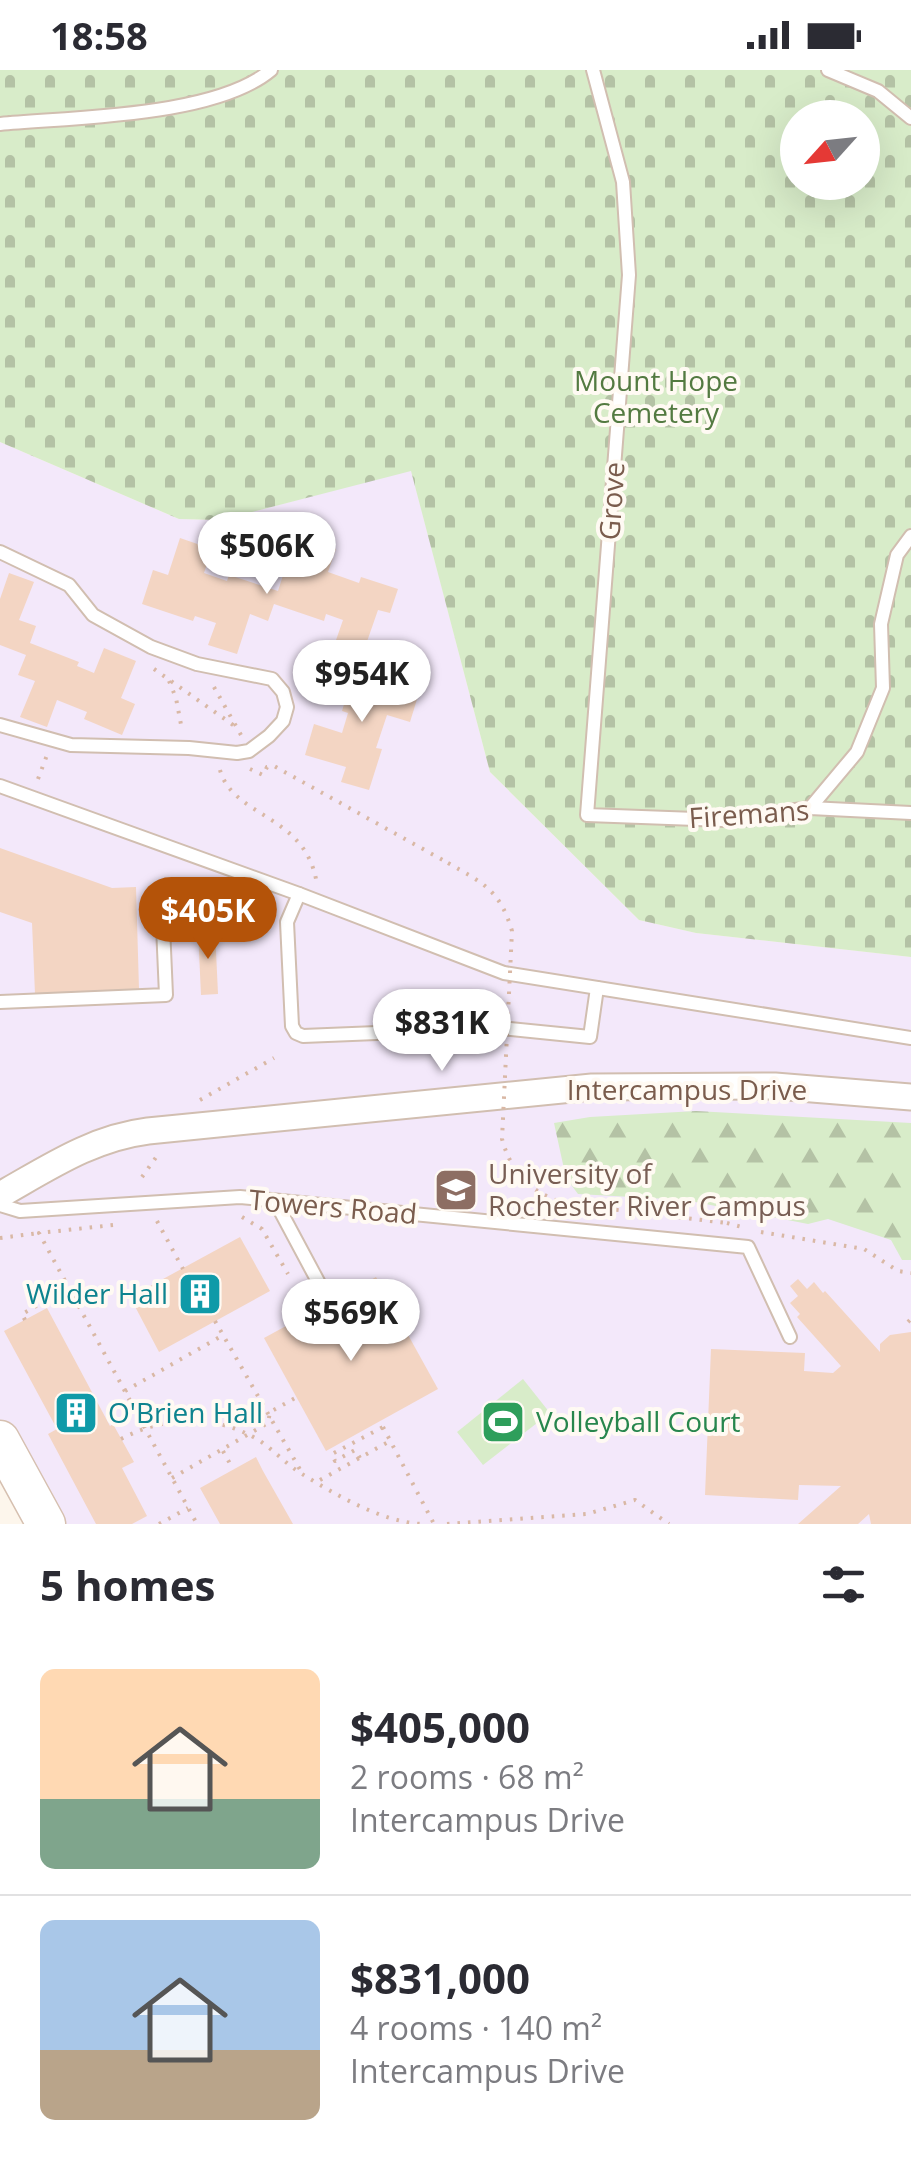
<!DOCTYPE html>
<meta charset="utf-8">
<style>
:root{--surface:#fff;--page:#f2f2f3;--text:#2b2b33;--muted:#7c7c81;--line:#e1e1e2;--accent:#b45309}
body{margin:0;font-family:"Open Sans",sans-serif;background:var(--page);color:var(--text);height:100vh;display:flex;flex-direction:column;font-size:38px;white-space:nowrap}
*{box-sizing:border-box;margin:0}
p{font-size:32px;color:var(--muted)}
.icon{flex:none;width:55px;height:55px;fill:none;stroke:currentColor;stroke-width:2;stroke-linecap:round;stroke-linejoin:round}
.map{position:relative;height:1454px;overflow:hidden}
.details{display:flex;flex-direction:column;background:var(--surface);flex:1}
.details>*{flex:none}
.needle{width:65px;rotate:243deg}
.fabs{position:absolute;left:780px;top:30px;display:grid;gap:20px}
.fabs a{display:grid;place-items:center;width:100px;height:100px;border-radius:50%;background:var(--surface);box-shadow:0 10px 40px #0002;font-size:50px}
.price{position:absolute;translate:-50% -85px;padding:0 22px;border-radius:35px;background:#fff;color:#222;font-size:32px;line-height:65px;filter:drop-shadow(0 2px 5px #0008)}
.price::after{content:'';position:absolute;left:50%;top:60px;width:30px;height:22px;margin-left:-15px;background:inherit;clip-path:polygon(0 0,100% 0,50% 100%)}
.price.on{background:var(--accent);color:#fff}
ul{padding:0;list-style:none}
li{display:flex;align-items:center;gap:30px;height:250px;padding:0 40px}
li+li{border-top:2px solid var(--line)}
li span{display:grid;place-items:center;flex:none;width:280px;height:200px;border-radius:15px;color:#555}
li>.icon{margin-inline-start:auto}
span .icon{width:120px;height:120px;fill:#fffc;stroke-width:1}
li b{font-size:42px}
h2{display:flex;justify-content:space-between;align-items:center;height:120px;padding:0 40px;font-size:42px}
.status{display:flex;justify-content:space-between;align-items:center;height:70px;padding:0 50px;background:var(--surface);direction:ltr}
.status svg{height:28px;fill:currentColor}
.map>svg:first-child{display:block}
</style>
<div class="status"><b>18:58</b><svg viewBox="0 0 49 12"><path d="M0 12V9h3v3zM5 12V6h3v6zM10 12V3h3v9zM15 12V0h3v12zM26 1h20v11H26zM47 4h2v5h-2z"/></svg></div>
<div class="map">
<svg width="911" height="1454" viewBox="0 0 911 1454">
<defs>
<pattern id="forest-firs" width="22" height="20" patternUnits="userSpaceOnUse" patternTransform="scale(2.5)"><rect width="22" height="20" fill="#d8ecc9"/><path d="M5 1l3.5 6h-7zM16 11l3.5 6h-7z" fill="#b4c2a5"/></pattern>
<pattern id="cemetery-stones" width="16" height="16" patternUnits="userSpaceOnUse" patternTransform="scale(2.5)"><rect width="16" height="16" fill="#d8ecc9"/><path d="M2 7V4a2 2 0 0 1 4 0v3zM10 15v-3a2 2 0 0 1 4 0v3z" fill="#b4c2a5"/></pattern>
</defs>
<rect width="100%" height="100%" fill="#fdf6ec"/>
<path fill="#f3e8fa" d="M0,372l179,77 42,1 190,-50 79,302 149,148 57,13 215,24v567h-859l-52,-102z"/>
<path fill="url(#forest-firs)" d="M696,1041l215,12v137h-9l-11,-20 -63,-21 -20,5 -123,-24 -107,-6 -12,-16 -12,-55 36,-6z"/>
<path fill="url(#cemetery-stones)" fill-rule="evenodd" d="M0,0h911v887l-215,-24 -57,-13 -149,-148 -79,-301 -190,49 -42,-1 -179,-77zM798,48h64v64h-64z"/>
<path fill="#d8ecc9" d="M523,1309l27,34 -67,52 -26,-33z"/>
<g fill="#f3d5c3">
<path d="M180,468l32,11 -8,24 23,8 2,-6 49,16 6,-19 15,5 12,-36 25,8 -8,23 31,11 2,-6 37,12 -8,24 -12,-3 -15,43 -28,-10 8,-23 -17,-6 -2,7 -50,-17 -6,17 -18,-7 -13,40 -29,-9 8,-22 -21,-7 -2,5 -51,-17 11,-34 15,5z"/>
<path d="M9,503l25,9 -15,38 17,6 -6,17 49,19 -2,4 17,7 10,-25 32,13 -15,37 14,6 -13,31 -38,-16 3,-7 -30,-12 -10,27 -27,-10 15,-36 -17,-6 8,-20 -26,-10v-46z"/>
<path d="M357,590l33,9 -4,17 32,10 -8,26 -23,-7 -11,33 6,1 -13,41 -28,-8 5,-15 -41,-12 9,-31 28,9 6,-20 -6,-2z"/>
<path d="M0,778l112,40 24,-1 3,102 -104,5 -3,-71 -32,-11z"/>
<path d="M215,860l3,64 -17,1 -3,-64z"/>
<path d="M240,1167l30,54 -111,61 -29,-55z"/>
<path d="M376,1207l62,112 -112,62 -62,-113z"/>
<path d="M798,1209l9,10 7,-7 9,11 2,-2 55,61v-8l10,-9 21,-3v192h-40l-2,-10 -11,10h-60l43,-38 -42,-1 -1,15 -93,-5 6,-146 94,4 -1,18 29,2 8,-7 -44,-49 3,-3 -10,-11 8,-7 -8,-10z"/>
<path d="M47,1238l63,118 3,-2 21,38 -12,6 25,48 -15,8h-36l-48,-90 9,-5 -53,-98z"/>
<path d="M256,1387l7,14 30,53h-73l-20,-36z"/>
</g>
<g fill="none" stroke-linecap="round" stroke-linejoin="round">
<defs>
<g id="lane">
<path d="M593,0l30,112 6,93 -42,540 136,5 87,-12 101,5"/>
<path d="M828,0l50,21 33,27"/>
<path d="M0,54c73,-7 215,-7 271,-54"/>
<path d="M0,482l69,33 24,30 58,32 46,17 75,15 11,13 4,15 -4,14 -14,15 -20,15 -12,2 -48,-5 -118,-3 -71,-20"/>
<path d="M0,716l299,108 205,79 407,65"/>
<path d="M810,738l47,-56 26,-64 -2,-64 16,-69 14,-19"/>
<path d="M299,824l-12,28 5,104 4,7 7,3 197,-8 90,9 7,-49"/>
<path d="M0,932l166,-7 -3,-69"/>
<path d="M275,1131l54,101"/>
<path d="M0,1135l20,6 220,-14 508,50 42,90"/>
</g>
<path id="street" d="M0,1125c48,-27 92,-57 148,-64l444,-44 183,-1 136,11"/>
<path id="secondary" d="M0,1370l46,84"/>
</defs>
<use href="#lane" stroke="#d1beb0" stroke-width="16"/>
<use href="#street" stroke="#d1beb0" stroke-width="29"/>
<use href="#secondary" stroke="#d6c0b0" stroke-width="41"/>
<g stroke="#d9b8a5" stroke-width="4" stroke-dasharray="2.5 8" stroke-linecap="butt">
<path d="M154,599l82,58"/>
<path d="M169,611l7,17 6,32"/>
<path d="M214,617l27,48"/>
<path d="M250,699l13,6 4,-8 7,-1 174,97"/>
<path d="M220,700c13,47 83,44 96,109"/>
<path d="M38,709l9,-24"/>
<path d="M200,1030l74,-42"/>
<path d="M142,1107l15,-21"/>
<path d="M242,1147l20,12 26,45"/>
<path d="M157,1151l26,48"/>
<path d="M727,1153l15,4"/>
<path d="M113,1155l-74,8 158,291"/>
<path d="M761,1162l103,17 34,22 13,2"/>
<path d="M0,1168l39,-5"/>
<path d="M25,1250l-3,-6 47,-26"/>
<path d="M215,1251l87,152"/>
<path d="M908,1252l3,-3"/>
<path d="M125,1321l100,-57"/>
<path d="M383,1357l51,97"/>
<path d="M121,1369c45,-24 96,-25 139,2 15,10 27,24 42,33 34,21 80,48 120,50"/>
<path d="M223,1381l10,18"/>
<path d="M360,1388l-5,-8 -20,11 -3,-7 51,-27 -3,-6"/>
<path d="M172,1408l96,-55 2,-11 27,-15"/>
<path d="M320,1410l70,-39"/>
<path d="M159,1454l29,-16"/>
<path d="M447,1454l140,-10 48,-14 34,24"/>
</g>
<use href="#lane" stroke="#fff" stroke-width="12"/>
<use href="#street" stroke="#fff" stroke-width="25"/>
<use href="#secondary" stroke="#fff" stroke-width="38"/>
<path stroke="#d9b8a5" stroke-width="4" stroke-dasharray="2.5 8" stroke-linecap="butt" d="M448,793c35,20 52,27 64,68l-10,208c10,36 29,54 65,65l160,19"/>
</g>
<defs>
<symbol id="university-square" viewBox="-11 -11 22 22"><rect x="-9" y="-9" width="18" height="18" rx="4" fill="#8d6e63" stroke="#fffaf3"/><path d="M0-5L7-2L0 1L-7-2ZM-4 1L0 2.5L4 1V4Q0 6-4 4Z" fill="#fff"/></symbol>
<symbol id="building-square" viewBox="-11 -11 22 22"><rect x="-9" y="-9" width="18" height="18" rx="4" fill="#0f9aa8" stroke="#fffaf3"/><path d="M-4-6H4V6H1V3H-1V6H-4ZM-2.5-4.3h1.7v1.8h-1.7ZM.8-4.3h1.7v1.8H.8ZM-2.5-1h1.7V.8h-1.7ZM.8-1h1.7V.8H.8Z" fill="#fff"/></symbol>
<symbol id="stadium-square" viewBox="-11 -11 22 22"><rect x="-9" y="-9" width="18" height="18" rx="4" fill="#2e9e5b" stroke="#fffaf3"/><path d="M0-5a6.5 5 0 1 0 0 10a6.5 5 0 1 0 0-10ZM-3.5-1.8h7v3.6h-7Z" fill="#fff"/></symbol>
</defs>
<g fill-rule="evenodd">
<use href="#university-square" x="431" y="1095" width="50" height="50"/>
<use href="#building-square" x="175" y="1199" width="50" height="50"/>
<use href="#building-square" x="51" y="1318" width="50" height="50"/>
<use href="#stadium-square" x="478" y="1327" width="50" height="50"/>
</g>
<g text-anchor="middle" stroke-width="8" stroke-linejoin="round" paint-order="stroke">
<g font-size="28" fill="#537a41" stroke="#fffaf3">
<text x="656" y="321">Mount Hope<tspan x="656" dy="32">Cemetery</tspan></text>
</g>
<g font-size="28" fill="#7a5c4d" stroke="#fffaf3">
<text transform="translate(612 431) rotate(-86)" y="10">Grove</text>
<text transform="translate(749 744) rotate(-4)" y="10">Firemans</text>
<text x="687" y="1030">Intercampus Drive</text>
<text transform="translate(333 1137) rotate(5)" y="10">Towers Road</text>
</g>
<g font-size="28" fill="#785e54" stroke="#fffaf3" text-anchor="start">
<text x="488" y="1114">University of<tspan x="488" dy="32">Rochester River Campus</tspan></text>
</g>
<g font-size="28" fill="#0d838f" stroke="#fffaf3" text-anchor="end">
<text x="168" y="1234">Wilder Hall</text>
<text x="108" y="1353" text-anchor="start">O'Brien Hall</text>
</g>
<g font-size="28" fill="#27864d" stroke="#fffaf3" text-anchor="start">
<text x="536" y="1362">Volleyball Court</text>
</g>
</g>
</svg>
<div class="fabs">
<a><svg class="needle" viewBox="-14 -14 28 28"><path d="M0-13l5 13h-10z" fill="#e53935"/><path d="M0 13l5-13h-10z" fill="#7c7c81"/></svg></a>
</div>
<b class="price" style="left:267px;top:527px">$506K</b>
<b class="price" style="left:362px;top:655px">$954K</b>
<b class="price on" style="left:208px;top:892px">$405K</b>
<b class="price" style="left:442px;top:1004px">$831K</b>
<b class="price" style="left:351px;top:1294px">$569K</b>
</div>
<section class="details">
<h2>5 homes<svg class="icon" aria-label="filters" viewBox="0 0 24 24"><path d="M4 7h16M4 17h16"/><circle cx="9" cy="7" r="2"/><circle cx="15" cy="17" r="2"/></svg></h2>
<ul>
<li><span style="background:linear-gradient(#ffd9b3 65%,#7fa58c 0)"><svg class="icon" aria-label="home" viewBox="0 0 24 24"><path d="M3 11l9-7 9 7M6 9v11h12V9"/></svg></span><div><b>$405,000</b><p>2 rooms · 68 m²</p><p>Intercampus Drive</p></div></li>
<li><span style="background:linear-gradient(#a9c7e8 65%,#b9a48a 0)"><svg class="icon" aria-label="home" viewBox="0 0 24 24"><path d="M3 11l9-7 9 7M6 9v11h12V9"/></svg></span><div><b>$831,000</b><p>4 rooms · 140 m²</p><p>Intercampus Drive</p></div></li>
</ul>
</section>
